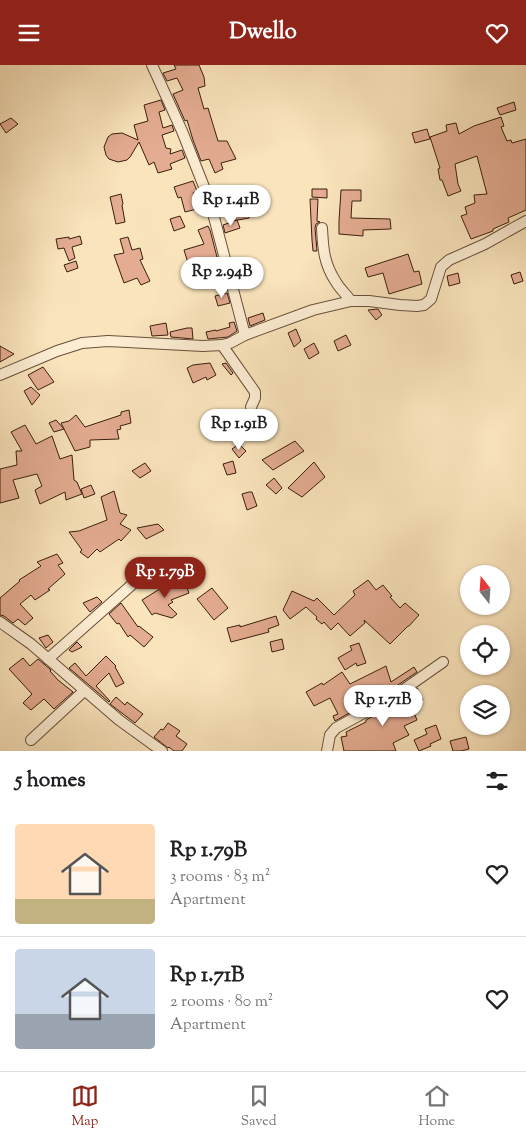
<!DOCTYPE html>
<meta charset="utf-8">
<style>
:root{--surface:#fff;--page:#f6f6f6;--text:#202124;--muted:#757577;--line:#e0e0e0;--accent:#8f2418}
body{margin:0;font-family:"Sorts Mill Goudy",serif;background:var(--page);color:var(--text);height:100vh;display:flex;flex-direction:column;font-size:19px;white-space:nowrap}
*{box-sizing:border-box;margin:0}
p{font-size:16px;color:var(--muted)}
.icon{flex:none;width:28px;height:28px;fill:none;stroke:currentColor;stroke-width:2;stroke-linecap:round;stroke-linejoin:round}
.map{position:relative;height:686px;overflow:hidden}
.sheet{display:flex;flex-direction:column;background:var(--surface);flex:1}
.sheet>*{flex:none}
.needle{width:32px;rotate:343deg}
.fabs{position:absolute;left:460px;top:500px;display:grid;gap:10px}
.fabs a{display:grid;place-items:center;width:50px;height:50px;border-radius:50%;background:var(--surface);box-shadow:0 1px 4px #0004;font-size:25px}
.price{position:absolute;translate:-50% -42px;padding:0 11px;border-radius:18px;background:#fff;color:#222;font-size:16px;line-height:32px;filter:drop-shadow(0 1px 2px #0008)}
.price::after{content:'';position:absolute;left:50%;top:30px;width:15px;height:11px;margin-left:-8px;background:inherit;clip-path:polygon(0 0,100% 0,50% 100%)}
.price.active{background:var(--accent);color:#fff}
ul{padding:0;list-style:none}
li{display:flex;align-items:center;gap:15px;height:125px;padding:0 15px}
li+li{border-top:1px solid var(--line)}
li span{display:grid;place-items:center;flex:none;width:140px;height:100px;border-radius:5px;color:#555}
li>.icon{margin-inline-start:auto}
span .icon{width:60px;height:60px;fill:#fffc;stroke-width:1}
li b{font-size:21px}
h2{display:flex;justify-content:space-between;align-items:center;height:60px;padding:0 15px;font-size:21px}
header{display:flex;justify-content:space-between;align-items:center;height:65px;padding:0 15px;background:var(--accent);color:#fff;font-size:22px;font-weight:700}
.tab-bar{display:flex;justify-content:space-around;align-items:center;height:70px;border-top:1px solid var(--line);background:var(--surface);font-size:14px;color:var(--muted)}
.tab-bar a{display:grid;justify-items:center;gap:2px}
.tab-bar .active{color:var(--accent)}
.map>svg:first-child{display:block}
</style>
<header><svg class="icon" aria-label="menu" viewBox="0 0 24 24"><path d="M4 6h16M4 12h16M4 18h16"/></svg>Dwello<svg class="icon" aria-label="heart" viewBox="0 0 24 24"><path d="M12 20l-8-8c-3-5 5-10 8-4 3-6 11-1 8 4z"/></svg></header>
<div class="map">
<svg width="526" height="686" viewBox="0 0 526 686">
<rect width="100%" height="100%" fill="#fae4bc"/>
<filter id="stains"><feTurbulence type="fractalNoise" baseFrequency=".004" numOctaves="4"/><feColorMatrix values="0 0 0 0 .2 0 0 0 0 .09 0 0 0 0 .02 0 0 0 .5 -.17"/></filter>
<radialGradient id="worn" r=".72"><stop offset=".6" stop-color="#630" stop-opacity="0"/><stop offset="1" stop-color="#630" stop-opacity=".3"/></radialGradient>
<g fill="#e4ac91" stroke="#3a1e0e">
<path d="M174,0h25l5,12 1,9 -7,2 6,21 4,-1 10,33h9l9,18 -15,4 2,6 -8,4 -6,-14 -8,2 -8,-21 -6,-20 -2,1 -12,-27 10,-4 -6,-12 -10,3 -4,-8 13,-4z"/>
<path d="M161,35l4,10 -6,2 4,16 9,-3 2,6 -12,4 4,13 5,1 -1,5 12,-4 3,8 -15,6 2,5 -14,4 -4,-11 -5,3 -10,-23 -9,15 -3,3 -9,2 -9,-3 -3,-4 -2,-8 4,-10 4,-3 10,-1 16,7 -4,-15 14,-4 -4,-16z"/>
<path d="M514,37l2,8 -16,5 -3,-7z"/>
<path d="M501,52l3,9 -3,1 6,14 4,-1 1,3 14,-4v71l-18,8 1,4 -16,7v2l-22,8 -10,-23 6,-2 -2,-7 10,-4 -1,-8 13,-1 -10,-38 -22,8 3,20 3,7 -13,5 -6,-16h-2l-2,-11 2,-1 -10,-31 17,-6 -1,-6 10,-2 3,11 15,-8z"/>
<path d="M11,53l7,6 -12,9 -6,-9z"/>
<path d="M427,64l3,10 -15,4 -3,-10z"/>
<path d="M193,116l4,10 -4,2 4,16 -12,3 -4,-15 -3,1 -4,-11z"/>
<path d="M312,124h15v9l-15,-1z"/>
<path d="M341,125h20v11h-9l-1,17 39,1 1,10 -28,1v6l-24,-2v-13z"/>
<path d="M121,129l2,10 -1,1 3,17 -9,2 -6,-27z"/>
<path d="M229,131l5,15 16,-7 -1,14 -17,3 -8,-12 -5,2 -2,-11z"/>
<path d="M310,134h8l-1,22 3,1 -4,2 -1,4 2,23h-4l-1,-11z"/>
<path d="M180,151l5,11 -11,4 -4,-12z"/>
<path d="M237,155l3,8 -15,5 -2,-8z"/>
<path d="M208,161l2,4 7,27 -5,2 4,12 -8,2 -5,-15 -15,5 -4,-13 20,-6 -6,-14z"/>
<path d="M80,171l2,8 -10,3 3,11 -6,3 -5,-13 -6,1 -2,-10 13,-2v2z"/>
<path d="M128,172l4,13 8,-2 3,11 -3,1 10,21 -9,4 -4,-7 -13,5 -10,-28 10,-2 -4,-14z"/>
<path d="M408,189l6,18 5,-1 3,13 -33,10 -6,-21 -15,4 -3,-9z"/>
<path d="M76,196l2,7 -11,4 -3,-7z"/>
<path d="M520,207l3,9 -9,3 -3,-9z"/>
<path d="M458,208l2,10 -11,3 -2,-10z"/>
<path d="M227,228l3,10 -12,3 -3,-10z"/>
<path d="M378,244l4,6 -6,5 -8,-10z"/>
<path d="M263,248l2,7 -15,6 -2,-8z"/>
<path d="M234,257l3,9 -9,6 -20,2 -2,-7 10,-2v1l14,-4 -1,-4z"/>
<path d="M166,258l2,12 -16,1 -2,-10z"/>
<path d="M187,263h5l1,11 -22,-2 -1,-5z"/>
<path d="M296,264l5,12 -7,6 -6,-14z"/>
<path d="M346,270l5,10 -13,6 -4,-10z"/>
<path d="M314,278l5,10 -10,6 -5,-10z"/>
<path d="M0,281l14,8 -14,8z"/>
<path d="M210,298l6,12 -9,5 -1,-3 -13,6 -6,-15 6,-3z"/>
<path d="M226,298l7,10 -2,2 -9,-11z"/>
<path d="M43,302l11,15 -16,8 -10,-15z"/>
<path d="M31,322l9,8 -8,10 -8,-14z"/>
<path d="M129,345l2,13 -11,3 1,3 -4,1 2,9 -29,1v7l-15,4 -14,-28 8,-2 7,-6 9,12 36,-12v-3z"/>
<path d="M56,355l8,9 -10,3 -5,-9z"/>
<path d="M258,355l7,8 -12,8 -6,-8z"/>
<path d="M25,360l11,19 16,-8 8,23 12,-4 2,25 3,2 5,12 -16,6 -1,-8 -25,12 -5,-14 7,-4 -5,-12 -24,6 6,18 -19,5v-34l17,-4 -1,-14h6l-11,-19z"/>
<path d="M295,376l9,10 -31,19 -11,-10z"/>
<path d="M239,379l7,7 -7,7 -7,-9z"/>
<path d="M233,396l3,12 -9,2 -4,-11z"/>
<path d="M314,397l11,15 -23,20 -14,-9z"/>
<path d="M145,398l6,8 -11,7 -8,-7z"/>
<path d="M274,413l8,10 -6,6 -10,-9z"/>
<path d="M91,420l4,9 -11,4 -3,-9z"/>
<path d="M114,426l6,22 7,2 -7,9 11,6 -10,11 -2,-2 -19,13 -3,-3 -9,9 -8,-6 2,-2 -13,-18 10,-1 28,-11 -6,-23z"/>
<path d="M249,427h3l5,14 -10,4 -5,-16z"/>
<path d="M158,459l6,6 -18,9 -9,-11z"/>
<path d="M57,489l6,9 -5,2 7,9 -17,15 2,1 -15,10 -4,-5 -11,9 13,14 -8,7 -7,-6 -5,4 -9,-7 -4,-1v-17l20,-17 -1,-1 22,-14 -4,-4z"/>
<path d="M184,515l5,13 -18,7 2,2 -5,3 9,9 -5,4 -17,-5 -3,2 -10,-15 21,-13 1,1z"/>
<path d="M368,515l8,10 7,-5 9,11 -2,1 10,11 5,-5 14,12 -10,11h-1l-18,18 -26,-24 1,3 -15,13 -12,-13 -7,7 -7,-8 -2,2 -6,-5 1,-2 -11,-10 -16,12 -7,-9 9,-19 22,10 3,-3 17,17 21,-20 -2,-4z"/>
<path d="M212,523l16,20 -14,12 -17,-21z"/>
<path d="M97,532l5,5 -12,10 -7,-9z"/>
<path d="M121,538l17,24 1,-1 14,11 -9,10 -14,-12 -2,2 -9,-14 -2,1 -8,-10z"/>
<path d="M276,551l3,9 -11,4 1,3 -38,10 -4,-14 13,-3v2z"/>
<path d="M48,570l5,7 -7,6 -7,-10z"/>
<path d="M282,574l2,10 -12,3 -2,-10z"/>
<path d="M77,577l5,5 -10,5 -3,-2z"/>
<path d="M359,578l7,20 -9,3 -1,-3 -11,7 -7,-12 14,-8 -2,-4z"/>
<path d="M106,591l10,10 -1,1 9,16 -8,4 -7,-14 -13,13 14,15 -1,1 -40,-34 6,-5 11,13z"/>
<path d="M23,593l7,8 8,-7 13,11 -1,1 8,9 15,12 -19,17 -10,-10 -13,11 -8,-7 9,-9 -23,-25z"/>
<path d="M386,601l5,16 23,-15 3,5 -28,19 -54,30 -2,-5 5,-2 -8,-16 -16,8 -8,-14 16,-9 1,2 19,-13 8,12z"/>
<path d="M417,623l6,12 -12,6 6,14 -13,6 5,9 -16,8 3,8h-52l-3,-14 6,-1 -1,-4 20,-10v-2l30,-17z"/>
<path d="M116,632l9,8 2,-3 16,12 -8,9 -25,-19z"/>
<path d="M168,658l12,8 -4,5 11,8 -5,7h-8l-5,-4 -1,1 -14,-11 7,-8 2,1z"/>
<path d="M436,660l5,14 -11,5 1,2 -12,5 -5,-11 13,-6 -2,-5z"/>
<path d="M466,672l3,12 -8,2h-8l-3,-10z"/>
</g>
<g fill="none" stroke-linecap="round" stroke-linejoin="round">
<defs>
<g id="minor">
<path d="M152,0l30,66 28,71 35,133"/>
<path d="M322,163c1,21 2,36 14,54 4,7 10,12 15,19"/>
<path d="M222,280l33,47v6l-4,9"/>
<path d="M0,310l57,-24 25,-8 26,-2 95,5 19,-1 8,-2 15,-8 68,-25 38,-9h18l31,4 17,1 7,-1 7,-6 10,-32 8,-7 36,-16 41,-23"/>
<path d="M0,557l31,22 88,76 43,31"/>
<path d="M48,594l96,-85"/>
<path d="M31,675l53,-49"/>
<path d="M327,686l3,-16 6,-7 57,-31 50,-35"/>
</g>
</defs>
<use href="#minor" stroke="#6a503a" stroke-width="12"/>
<use href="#minor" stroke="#fcedd3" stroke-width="10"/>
</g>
<rect width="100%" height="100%" filter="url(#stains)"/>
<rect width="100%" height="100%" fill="url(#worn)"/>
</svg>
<div class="fabs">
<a><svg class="needle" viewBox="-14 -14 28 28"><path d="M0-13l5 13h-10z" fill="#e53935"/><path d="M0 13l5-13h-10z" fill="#757577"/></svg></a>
<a><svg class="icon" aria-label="locate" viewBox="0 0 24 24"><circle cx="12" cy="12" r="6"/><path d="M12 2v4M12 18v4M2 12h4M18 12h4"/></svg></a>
<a><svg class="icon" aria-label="layers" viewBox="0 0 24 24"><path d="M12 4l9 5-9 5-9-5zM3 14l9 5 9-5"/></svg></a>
</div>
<b class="price" style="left:231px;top:162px">Rp 1.41B</b>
<b class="price" style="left:222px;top:234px">Rp 2.94B</b>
<b class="price" style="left:239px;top:386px">Rp 1.91B</b>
<b class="price active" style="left:165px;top:534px">Rp 1.79B</b>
<b class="price" style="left:383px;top:662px">Rp 1.71B</b>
</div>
<section class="sheet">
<h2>5 homes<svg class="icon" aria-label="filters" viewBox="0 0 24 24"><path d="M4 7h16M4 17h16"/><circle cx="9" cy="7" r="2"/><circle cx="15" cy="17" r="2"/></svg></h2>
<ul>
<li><span style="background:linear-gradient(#ffd9b3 75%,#c2b280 0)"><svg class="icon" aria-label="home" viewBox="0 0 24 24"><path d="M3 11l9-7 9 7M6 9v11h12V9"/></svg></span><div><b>Rp 1.79B</b><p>3 rooms · 83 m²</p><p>Apartment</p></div><svg class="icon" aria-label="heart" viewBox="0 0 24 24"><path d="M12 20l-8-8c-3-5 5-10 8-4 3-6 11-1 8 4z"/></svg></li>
<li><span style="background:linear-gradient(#c9d6e8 65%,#9aa5b1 0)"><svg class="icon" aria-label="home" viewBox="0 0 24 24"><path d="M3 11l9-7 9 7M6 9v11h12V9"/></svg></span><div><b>Rp 1.71B</b><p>2 rooms · 80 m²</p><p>Apartment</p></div><svg class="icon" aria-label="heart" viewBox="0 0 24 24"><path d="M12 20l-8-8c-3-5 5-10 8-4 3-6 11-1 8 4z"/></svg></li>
</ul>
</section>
<nav class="tab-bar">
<a class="active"><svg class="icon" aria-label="map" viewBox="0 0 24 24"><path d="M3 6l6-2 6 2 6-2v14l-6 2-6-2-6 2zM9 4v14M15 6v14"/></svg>Map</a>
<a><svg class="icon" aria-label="saved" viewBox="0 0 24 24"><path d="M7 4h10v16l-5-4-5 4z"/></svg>Saved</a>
<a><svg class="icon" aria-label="home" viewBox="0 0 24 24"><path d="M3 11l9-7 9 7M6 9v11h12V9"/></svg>Home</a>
</nav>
